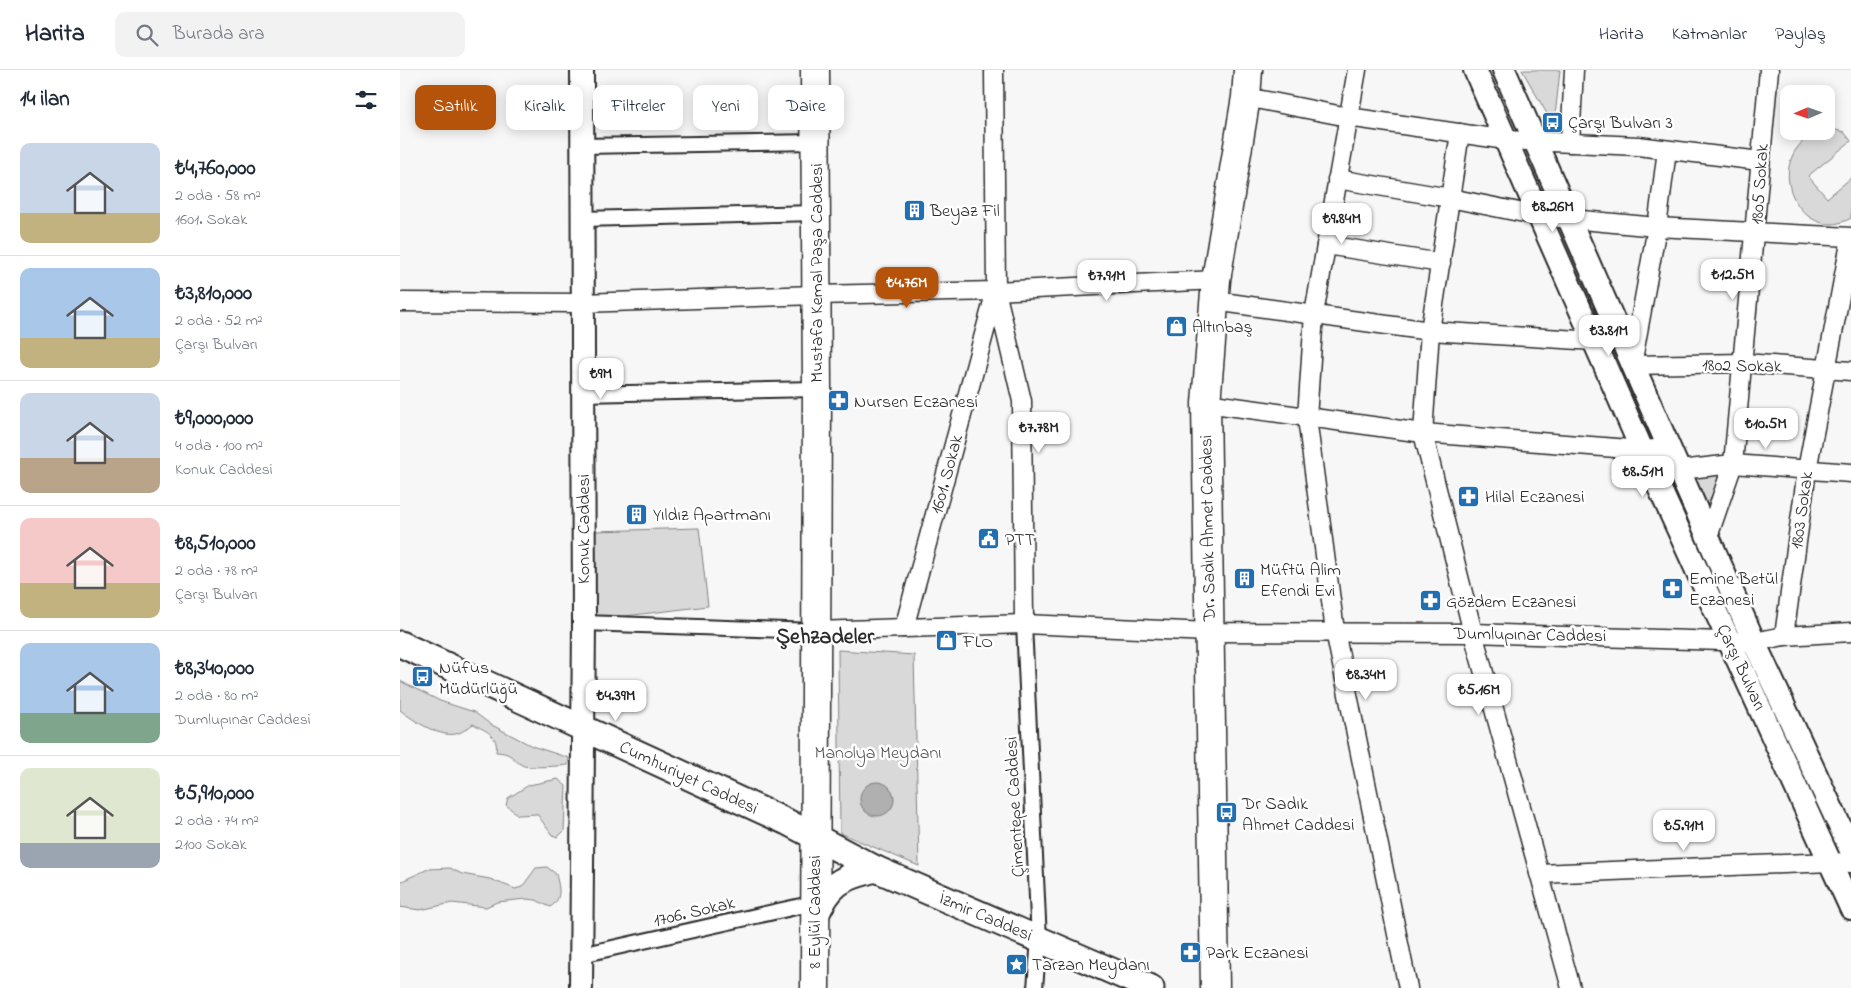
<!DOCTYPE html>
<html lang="tr">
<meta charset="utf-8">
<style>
:root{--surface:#fff;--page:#f2f2f3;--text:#1f2937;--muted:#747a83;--line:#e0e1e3;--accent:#b45309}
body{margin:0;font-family:"Indie Flower",sans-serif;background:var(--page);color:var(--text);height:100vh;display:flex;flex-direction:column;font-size:19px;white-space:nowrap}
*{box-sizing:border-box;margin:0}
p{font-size:16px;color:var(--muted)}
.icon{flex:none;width:28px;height:28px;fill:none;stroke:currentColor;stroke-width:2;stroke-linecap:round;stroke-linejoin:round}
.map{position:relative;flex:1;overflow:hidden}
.drawer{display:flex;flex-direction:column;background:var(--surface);width:400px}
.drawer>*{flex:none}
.hud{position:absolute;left:15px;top:15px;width:475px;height:45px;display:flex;gap:10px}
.needle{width:32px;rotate:268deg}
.buttons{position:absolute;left:1380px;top:15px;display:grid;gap:10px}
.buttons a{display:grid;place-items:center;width:55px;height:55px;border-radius:10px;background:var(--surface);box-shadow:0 2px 12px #0003;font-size:25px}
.price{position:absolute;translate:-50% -42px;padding:0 11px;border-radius:10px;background:#fff;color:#222;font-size:16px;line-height:32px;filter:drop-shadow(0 1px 2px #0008)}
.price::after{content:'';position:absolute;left:50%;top:30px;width:15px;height:11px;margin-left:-8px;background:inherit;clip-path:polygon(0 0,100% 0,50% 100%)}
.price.on{background:var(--accent);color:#fff}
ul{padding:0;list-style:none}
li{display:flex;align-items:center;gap:15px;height:125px;padding:0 20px}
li+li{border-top:1px solid var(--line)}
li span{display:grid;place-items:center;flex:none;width:140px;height:100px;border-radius:10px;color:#555}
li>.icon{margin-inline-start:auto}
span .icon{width:60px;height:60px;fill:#fffc;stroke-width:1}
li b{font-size:21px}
h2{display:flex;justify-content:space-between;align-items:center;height:60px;padding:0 20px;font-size:21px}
.chip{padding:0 18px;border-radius:10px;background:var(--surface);box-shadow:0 2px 12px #0003;font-size:18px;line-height:45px}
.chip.on{background:var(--accent);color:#fff}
header{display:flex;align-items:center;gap:30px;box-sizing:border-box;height:70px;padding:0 25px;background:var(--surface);border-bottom:1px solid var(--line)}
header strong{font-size:24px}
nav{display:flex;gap:28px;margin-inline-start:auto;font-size:18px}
.search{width:350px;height:45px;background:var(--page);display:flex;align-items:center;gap:12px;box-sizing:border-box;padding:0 18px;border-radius:10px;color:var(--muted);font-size:19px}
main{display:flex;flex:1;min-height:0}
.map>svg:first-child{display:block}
</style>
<header>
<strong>Harita</strong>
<div class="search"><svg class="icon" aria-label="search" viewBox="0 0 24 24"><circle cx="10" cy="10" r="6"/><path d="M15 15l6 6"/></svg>Burada ara</div>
<nav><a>Harita</a><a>Katmanlar</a><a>Paylaş</a></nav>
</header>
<main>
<section class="drawer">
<h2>14 ilan<svg class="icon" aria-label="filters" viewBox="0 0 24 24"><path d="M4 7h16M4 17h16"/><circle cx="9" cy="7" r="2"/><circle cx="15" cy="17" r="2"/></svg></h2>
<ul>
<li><span style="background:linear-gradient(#c9d6e8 70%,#c2b280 0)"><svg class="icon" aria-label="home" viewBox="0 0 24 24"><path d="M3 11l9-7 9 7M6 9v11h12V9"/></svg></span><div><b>₺4,760,000</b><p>2 oda · 58 m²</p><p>1601. Sokak</p></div></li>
<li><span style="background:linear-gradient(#a9c7e8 70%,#c2b280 0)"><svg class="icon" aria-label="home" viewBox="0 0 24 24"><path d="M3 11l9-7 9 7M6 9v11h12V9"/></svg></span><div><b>₺3,810,000</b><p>2 oda · 52 m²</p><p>Çarşı Bulvarı</p></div></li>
<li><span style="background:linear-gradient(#c9d6e8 65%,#b9a48a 0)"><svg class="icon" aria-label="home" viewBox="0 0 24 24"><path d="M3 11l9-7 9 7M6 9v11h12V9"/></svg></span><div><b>₺9,000,000</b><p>4 oda · 100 m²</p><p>Konuk Caddesi</p></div></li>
<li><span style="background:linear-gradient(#f6c9c9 65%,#c2b280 0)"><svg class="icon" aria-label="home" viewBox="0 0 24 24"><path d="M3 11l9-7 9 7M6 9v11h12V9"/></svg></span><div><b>₺8,510,000</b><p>2 oda · 78 m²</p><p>Çarşı Bulvarı</p></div></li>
<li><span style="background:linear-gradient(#a9c7e8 70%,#7fa58c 0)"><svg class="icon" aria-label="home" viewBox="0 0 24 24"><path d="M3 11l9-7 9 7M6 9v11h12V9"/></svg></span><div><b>₺8,340,000</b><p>2 oda · 80 m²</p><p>Dumlupınar Caddesi</p></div></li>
<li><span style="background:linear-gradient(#dfe7d0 75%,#9aa5b1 0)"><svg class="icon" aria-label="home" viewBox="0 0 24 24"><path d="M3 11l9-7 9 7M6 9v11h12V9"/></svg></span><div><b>₺5,910,000</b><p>2 oda · 74 m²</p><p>2100 Sokak</p></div></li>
</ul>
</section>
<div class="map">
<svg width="1451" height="918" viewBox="0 0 1451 918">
<rect width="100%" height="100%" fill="#f7f7f7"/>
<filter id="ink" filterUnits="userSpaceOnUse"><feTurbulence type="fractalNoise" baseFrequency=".02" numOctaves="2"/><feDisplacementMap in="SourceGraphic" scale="10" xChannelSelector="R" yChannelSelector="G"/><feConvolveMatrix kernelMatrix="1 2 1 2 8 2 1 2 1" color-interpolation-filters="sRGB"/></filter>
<g filter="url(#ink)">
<g fill="#d9d9d9" stroke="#828282">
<path d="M1122,0h38l-6,56z"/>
<path d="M1432,59l12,3 7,9 -43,35 19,22 24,-20v40c-47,28 -90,-50 -41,-82 6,-3 15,-5 22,-7z"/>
<path d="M1333,394l-24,68 -28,-62z"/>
<path d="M299,458l9,78 -116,14 2,-89z"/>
<path d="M438,580l76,5 5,211 -79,-33z"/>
<path d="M0,611l40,20 34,11 16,12 42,22 37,12 -1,7c-6,1 -39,3 -44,1 -12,-5 -9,-13 -28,-14 3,-17 -10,-21 -23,-28 -4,3 -9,7 -14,9 -17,7 -46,-13 -59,-23z"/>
<path d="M158,709l8,7 -2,45 -6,6 -6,-2 -15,-21 -19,1 -12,-10 2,-7 21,-13z"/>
<path d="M147,797l9,7c3,13 7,25 -6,33l-14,-7 -10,-1 -29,3 -11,5 -34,-4 -32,7 -20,-3v-25l28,-13 22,-1 12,6 28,5 25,10 7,-2 14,-19z"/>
</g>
<circle fill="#b0b0b0" stroke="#7b7b7b" cx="477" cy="729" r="17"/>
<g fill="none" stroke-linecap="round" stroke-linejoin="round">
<defs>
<g id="pedestrian">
<path d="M182,76l233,-4"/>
<path d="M182,149l234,-6"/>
<path d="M182,324l235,-5"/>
<path d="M184,553l232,8"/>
<path d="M624,554l15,316 -4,48"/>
<path d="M181,885l233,-52"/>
</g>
<g id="minor">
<path d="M594,0l2,221 26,110 2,223"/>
<path d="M957,0l-43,244 -7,104 28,213 73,357"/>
<path d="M846,27l102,20 158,23 132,6 122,15"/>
<path d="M1060,63l-30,198 -7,102 50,200 98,355"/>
<path d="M1170,73l4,-73"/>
<path d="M1267,80l-10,77 -25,138 112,-2 107,8"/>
<path d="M937,109l113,19 89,18 118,11 194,10"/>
<path d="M926,175l115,18"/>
<path d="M815,231l215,30 165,10 26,-1"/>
<path d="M0,232l182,1 234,-8 180,-4 220,-11"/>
<path d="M806,333l217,30 219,17 28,-2"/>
<path d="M1280,400l53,-6 118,9"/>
<path d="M1309,464l24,-70 36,-394"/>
<path d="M504,558l91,-334"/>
<path d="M416,561l208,-7 185,8 264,1 281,9 30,-6 67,-4"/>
<path d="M1384,566l23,-166 44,-232"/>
<path d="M1139,804l292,-12 20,1"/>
</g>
<g id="tertiary">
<path d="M1075,0l167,380 209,458"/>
<path d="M1104,0l250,572 97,208"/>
<path d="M181,918l3,-365 -2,-553"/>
</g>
<g id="secondary">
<path d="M0,574l387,178 89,47 275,119"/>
<path d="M415,847c15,-34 25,-39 61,-48"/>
</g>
<g id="primary">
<path d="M415,918l2,-599 -2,-319"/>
<path d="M815,918l-9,-585 10,-123 30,-183 2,-27"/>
</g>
</defs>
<use href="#pedestrian" stroke="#2b2b2b" stroke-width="18"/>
<use href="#minor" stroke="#2b2b2b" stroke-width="21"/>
<use href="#tertiary" stroke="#2b2b2b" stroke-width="26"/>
<use href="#secondary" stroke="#2b2b2b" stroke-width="29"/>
<use href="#primary" stroke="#2b2b2b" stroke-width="31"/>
<use href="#pedestrian" stroke="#fff" stroke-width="14"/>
<use href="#minor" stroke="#fff" stroke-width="18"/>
<use href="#tertiary" stroke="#fff" stroke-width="22"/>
<use href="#secondary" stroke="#fff" stroke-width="25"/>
<use href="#primary" stroke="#fff" stroke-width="28"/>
</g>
</g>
<defs>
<symbol id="bus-square" viewBox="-11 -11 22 22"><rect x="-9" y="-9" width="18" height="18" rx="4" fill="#1f6fb2" stroke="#fff"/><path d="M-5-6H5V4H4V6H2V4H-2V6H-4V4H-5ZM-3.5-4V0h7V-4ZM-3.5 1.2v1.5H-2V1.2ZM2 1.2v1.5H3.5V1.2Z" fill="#fff"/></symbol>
<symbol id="building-square" viewBox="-11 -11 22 22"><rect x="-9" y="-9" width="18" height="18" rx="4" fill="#1f6fb2" stroke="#fff"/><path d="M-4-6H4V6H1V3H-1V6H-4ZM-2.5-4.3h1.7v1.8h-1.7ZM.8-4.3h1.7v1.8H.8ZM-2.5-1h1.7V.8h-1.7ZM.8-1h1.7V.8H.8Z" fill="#fff"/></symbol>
<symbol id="shop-square" viewBox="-11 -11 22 22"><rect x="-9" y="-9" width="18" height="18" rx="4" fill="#1f6fb2" stroke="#fff"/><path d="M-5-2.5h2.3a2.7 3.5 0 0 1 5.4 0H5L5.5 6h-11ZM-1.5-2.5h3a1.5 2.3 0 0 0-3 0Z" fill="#fff"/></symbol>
<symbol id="pharmacy-square" viewBox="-11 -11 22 22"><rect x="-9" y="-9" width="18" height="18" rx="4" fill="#1f6fb2" stroke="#fff"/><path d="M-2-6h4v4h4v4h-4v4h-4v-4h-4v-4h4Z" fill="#fff"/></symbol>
<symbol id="civic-square" viewBox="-11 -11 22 22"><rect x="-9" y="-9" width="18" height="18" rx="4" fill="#1f6fb2" stroke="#fff"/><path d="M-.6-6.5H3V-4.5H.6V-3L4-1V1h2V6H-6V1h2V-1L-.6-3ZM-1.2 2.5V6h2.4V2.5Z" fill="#fff"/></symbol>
<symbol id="sight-square" viewBox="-11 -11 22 22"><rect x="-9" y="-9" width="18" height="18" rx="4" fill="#1f6fb2" stroke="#fff"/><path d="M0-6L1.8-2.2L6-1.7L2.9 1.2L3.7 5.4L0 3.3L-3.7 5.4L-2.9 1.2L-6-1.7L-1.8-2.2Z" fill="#fff"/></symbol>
</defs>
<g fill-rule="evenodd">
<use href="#bus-square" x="1140" y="40" width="25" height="25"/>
<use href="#building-square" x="502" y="128" width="25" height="25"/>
<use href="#shop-square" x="764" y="244" width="25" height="25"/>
<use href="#pharmacy-square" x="426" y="318" width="25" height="25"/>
<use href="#pharmacy-square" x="1056" y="414" width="25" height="25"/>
<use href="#building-square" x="224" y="432" width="25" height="25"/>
<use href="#civic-square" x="576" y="456" width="25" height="25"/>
<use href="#building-square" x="832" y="496" width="25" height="25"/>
<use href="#pharmacy-square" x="1260" y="506" width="25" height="25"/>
<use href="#pharmacy-square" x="1018" y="518" width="25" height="25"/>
<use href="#shop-square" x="534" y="558" width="25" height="25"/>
<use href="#bus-square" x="10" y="594" width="25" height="25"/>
<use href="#bus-square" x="814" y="730" width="25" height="25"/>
<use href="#pharmacy-square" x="778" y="870" width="25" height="25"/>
<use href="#sight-square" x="604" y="882" width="25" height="25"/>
</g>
<g text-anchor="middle" stroke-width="5" stroke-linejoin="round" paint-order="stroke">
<g font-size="18" fill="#2b2b2b" stroke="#fff" text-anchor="start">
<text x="1168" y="58">Çarşı Bulvarı 3</text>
<text x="530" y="146">Beyaz Fil</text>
<text x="792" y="262">Altınbaş</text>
<text x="454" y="337">Nursen Eczanesi</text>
<text x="1085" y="432">Hilal Eczanesi</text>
<text x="253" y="450">Yıldız Apartmanı</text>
<text x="605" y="475">PTT</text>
<text x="860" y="505">Müftü Alim<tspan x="860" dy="21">Efendi Evi</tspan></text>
<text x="1289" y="514">Emine Betül<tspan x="1289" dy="21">Eczanesi</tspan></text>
<text x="1046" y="537">Gözdem Eczanesi</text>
<text x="563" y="577">FLO</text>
<text x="39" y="603">Nüfus<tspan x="39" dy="21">Müdürlüğü</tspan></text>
<text x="842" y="739">Dr Sadık<tspan x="842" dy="21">Ahmet Caddesi</tspan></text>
<text x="806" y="888">Park Eczanesi</text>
<text x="632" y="900">Tarzan Meydanı</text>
</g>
<g font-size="18" fill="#2b2b2b" stroke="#fff">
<text transform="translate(1359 114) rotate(-86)" y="6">1805 Sokak</text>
<text transform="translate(416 203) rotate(-90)" y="6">Mustafa Kemal Paşa Caddesi</text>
<text transform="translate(1342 295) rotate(1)" y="6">1802 Sokak</text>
<text transform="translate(546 404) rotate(-75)" y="6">1601. Sokak</text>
<text transform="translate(1401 440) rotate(-82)" y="6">1803 Sokak</text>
<text transform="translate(807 458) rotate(-91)" y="6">Dr. Sadık Ahmet Caddesi</text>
<text transform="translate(183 459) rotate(-90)" y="6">Konuk Caddesi</text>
<text transform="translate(1130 564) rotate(1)" y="6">Dumlupınar Caddesi</text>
<text transform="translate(1342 597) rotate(65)" y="6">Çarşı Bulvarı</text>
<text transform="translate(289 707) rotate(25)" y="6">Cumhuriyet Caddesi</text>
<text transform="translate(614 737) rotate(-93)" y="6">Çimentepe Caddesi</text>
<text transform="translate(294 841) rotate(-13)" y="6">1706. Sokak</text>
<text transform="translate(414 842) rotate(-90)" y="6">8 Eylül Caddesi</text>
<text transform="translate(586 846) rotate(23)" y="6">İzmir Caddesi</text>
</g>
<g font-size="18" fill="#565656" stroke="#fff">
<text x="478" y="688">Manolya Meydanı</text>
</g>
<g font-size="22" font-weight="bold" fill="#2b2b2b" stroke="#fff">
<text x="425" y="573">Şehzadeler</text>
</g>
</g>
</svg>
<div class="buttons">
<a><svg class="needle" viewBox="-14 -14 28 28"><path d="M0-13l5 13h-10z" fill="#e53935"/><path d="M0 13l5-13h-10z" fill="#747a83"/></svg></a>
</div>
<b class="price" style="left:1153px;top:163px">₺8.26M</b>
<b class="price" style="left:942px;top:175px">₺9.84M</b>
<b class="price" style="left:1333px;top:231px">₺12.5M</b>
<b class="price" style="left:707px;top:232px">₺7.91M</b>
<b class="price on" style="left:507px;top:239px">₺4.76M</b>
<b class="price" style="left:1209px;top:287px">₺3.81M</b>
<b class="price" style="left:201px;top:330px">₺9M</b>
<b class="price" style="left:1366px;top:380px">₺10.5M</b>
<b class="price" style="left:639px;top:384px">₺7.78M</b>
<b class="price" style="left:1243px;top:428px">₺8.51M</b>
<b class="price" style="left:966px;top:631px">₺8.34M</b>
<b class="price" style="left:1079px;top:646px">₺5.16M</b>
<b class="price" style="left:216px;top:652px">₺4.39M</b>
<b class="price" style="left:1284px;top:782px">₺5.91M</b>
<div class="hud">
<a class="chip on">Satılık</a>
<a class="chip">Kiralık</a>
<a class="chip">Filtreler</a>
<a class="chip">Yeni</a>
<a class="chip">Daire</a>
</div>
</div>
</main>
